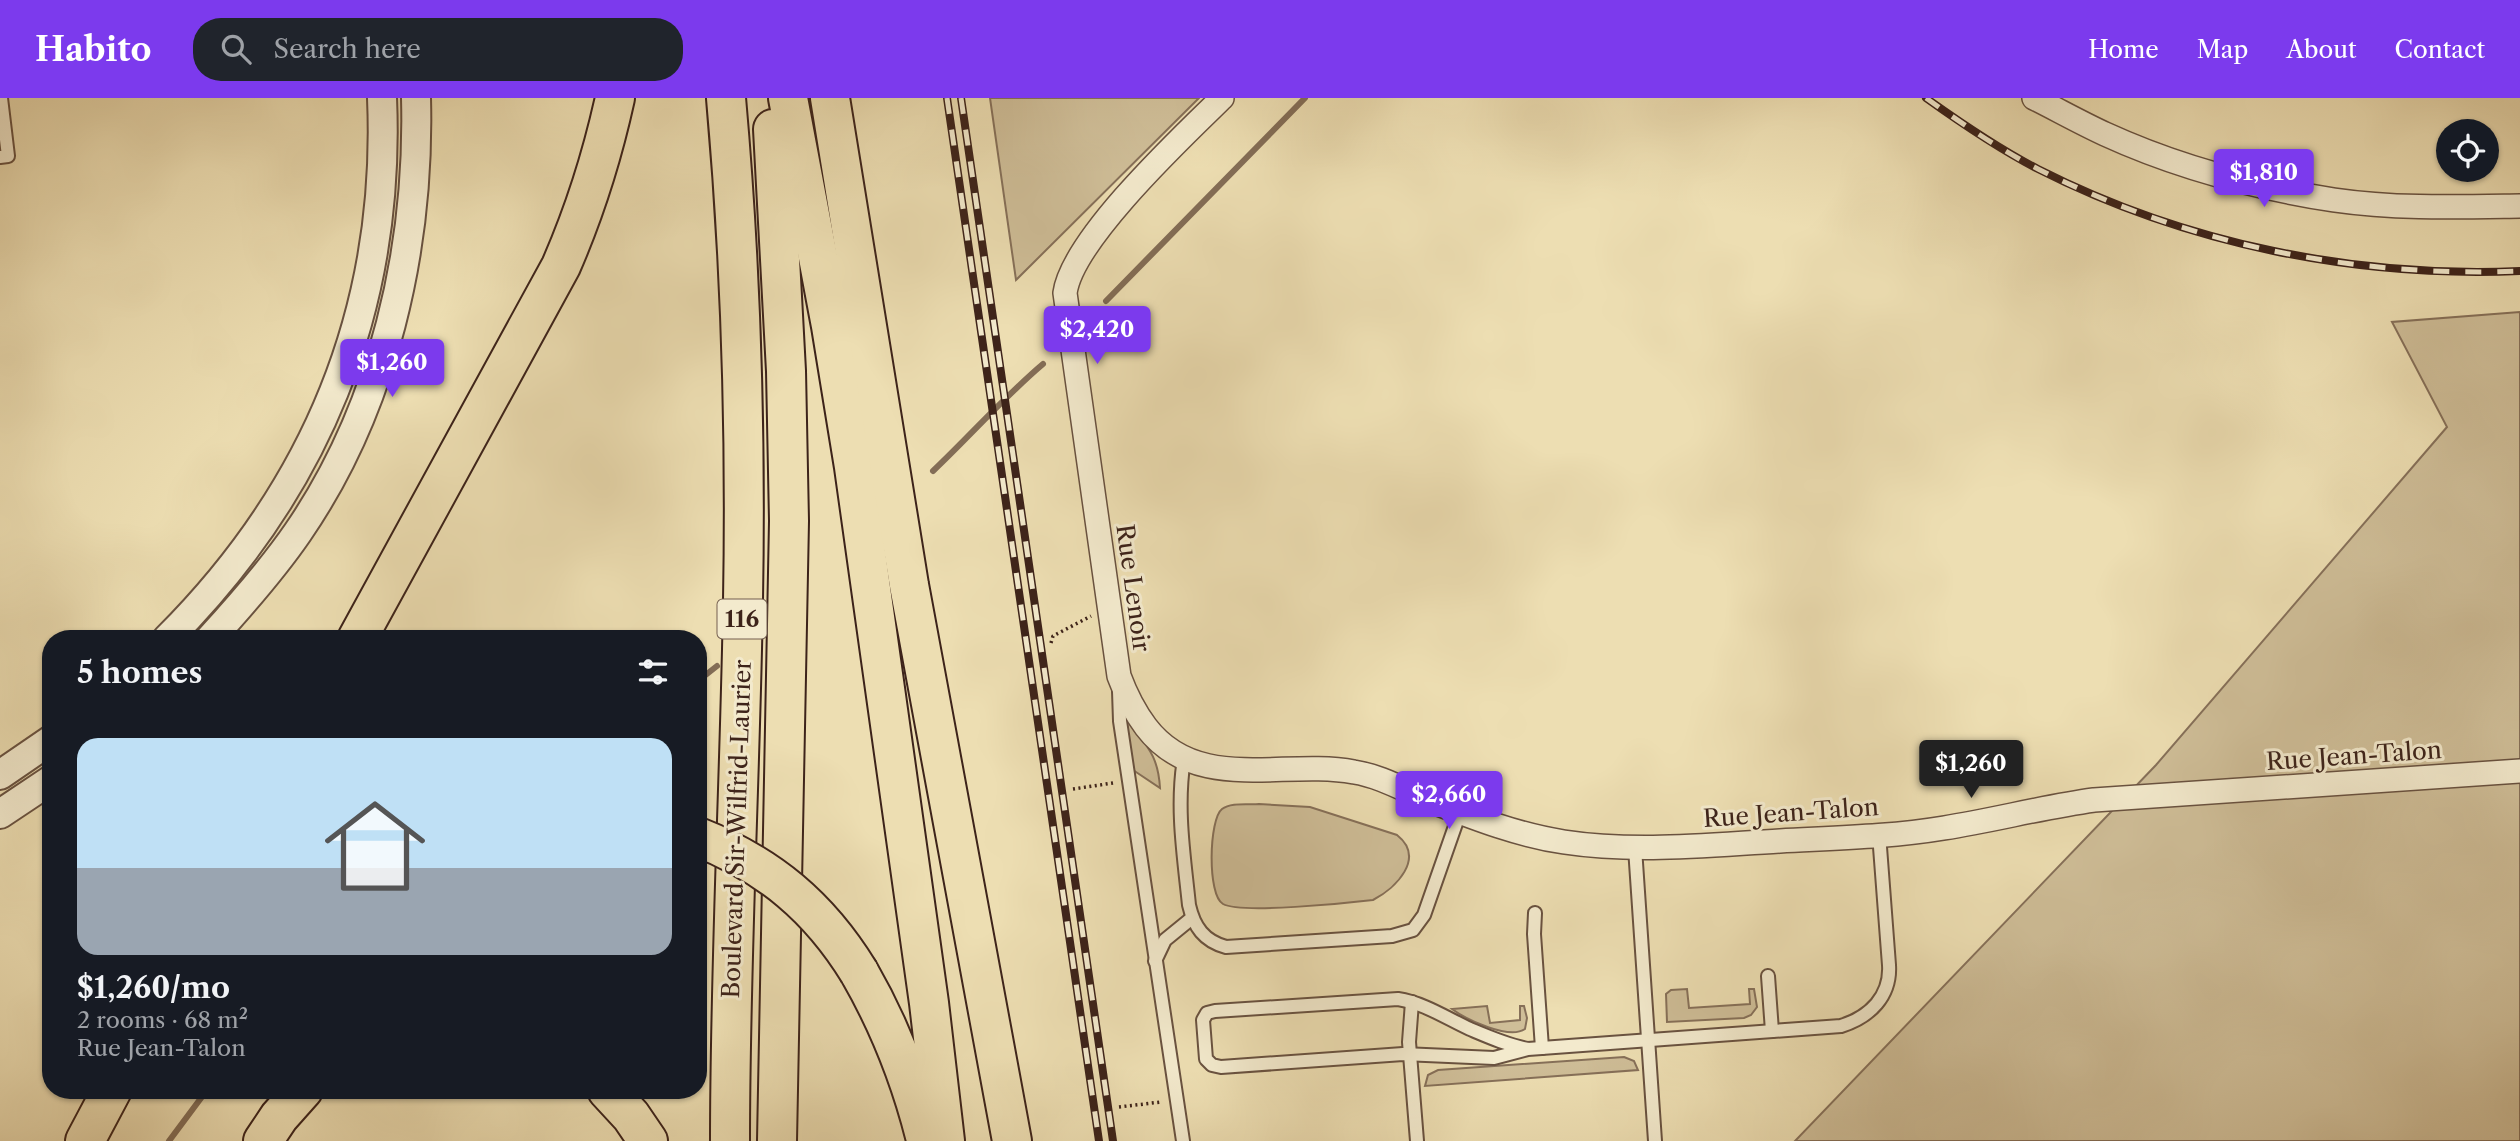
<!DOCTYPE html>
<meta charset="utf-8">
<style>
:root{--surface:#171b24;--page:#20242c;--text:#f1f3f6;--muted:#9ea1a6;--accent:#7c3aed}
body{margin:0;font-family:"Libre Caslon Text",serif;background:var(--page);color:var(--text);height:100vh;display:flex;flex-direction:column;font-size:26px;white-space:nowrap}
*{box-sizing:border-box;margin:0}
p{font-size:23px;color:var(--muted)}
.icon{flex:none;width:38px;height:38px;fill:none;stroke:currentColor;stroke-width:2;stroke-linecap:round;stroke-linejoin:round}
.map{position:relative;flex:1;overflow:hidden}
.details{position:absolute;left:42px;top:532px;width:665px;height:469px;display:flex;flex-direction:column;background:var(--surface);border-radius:28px;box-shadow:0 2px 5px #0004}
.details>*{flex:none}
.controls{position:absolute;left:2436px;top:21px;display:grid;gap:14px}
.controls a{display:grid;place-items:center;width:63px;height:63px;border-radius:50%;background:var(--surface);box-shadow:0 2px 5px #0004;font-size:35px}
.price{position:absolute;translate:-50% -60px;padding:0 16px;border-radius:7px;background:var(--accent);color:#fff;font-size:23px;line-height:46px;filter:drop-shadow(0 2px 4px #0008)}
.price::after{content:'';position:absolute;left:50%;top:42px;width:21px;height:16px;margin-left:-10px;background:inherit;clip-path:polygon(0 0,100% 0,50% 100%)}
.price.current{background:#222;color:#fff}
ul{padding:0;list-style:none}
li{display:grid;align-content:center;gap:14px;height:371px;padding:0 35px}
li span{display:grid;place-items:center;height:217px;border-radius:21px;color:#555}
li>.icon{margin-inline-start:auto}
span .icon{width:126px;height:126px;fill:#fffc;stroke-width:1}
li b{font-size:30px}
h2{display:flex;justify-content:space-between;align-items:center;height:84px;padding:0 35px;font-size:30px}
header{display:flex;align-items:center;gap:42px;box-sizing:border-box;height:98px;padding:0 35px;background:var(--accent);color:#fff}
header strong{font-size:33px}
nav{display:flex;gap:38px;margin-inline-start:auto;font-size:24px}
.search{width:490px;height:63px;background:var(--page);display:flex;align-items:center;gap:18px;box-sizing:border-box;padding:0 24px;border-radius:28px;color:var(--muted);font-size:26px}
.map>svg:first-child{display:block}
</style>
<header>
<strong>Habito</strong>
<div class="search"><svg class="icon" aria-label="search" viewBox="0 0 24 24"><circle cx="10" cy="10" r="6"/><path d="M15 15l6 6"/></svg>Search here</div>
<nav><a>Home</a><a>Map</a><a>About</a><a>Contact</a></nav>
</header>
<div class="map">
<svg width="2520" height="1043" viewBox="0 0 2520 1043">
<rect width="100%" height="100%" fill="#eddeb2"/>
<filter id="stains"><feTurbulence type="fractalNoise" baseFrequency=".00286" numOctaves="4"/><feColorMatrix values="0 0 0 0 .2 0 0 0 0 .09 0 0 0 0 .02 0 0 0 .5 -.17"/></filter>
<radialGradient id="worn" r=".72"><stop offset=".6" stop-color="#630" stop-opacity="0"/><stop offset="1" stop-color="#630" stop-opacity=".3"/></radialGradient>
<g fill="#cfbe98" stroke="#867059" stroke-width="2">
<path d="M990,0h209l-183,182z"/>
<path d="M2520,214v829h-725l361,-376 291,-338 -55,-105z"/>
<path d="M1125,618c19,28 33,36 35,72l-27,-18z"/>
<path d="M1259,706l51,3 87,28c29,23 -1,53 -24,65 -25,3 -132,14 -150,4 -16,-9 -14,-85 -1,-95 9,-7 26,-4 37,-5z"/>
<path d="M1687,891l2,19 61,-4 -1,-15h5l3,18 -6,8 -7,3 -77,4 -1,-28 5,-4z"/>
<path d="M1487,908l3,17 30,-3v-14h4l3,12 -2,11c-16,11 -58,-9 -73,-20z"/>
<path d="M1624,959l10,4 4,9 -213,16 3,-11 10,-5z"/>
</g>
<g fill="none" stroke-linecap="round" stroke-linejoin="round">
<g stroke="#836d56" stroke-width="6">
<path d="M1106,203l199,-203"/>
<path d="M933,373c37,-35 71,-74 110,-107"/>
<path d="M698,583l19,-15"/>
<path d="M169,1043l38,-51"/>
</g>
<defs>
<g id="service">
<path d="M0,59l8,-1 -7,-58"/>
<path d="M1119,593l1,30 63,420"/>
<path d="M1184,661c-8,49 0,97 5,146 5,22 15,36 37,42l166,-11 21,-6 11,-15 36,-103"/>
<path d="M1635,750l20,293"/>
<path d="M1535,815l-1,21 8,114"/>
<path d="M1155,863l10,-21 27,-22"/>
<path d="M1768,878l4,55"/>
<path d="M1412,904l-3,40 8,99"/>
<path d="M1528,951l-34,9 -91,-4 -182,13 -9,-2 -6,-6 -3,-39 4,-7 8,-2 183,-12c26,4 48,19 72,30 19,8 37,16 58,20l313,-23c29,-9 50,-30 48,-61l-10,-131"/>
</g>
<g id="minor">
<path d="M1222,0c-40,39 -150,142 -157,195l54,383c7,19 15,35 27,51 51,67 136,32 208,45 26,4 50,18 74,28 44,17 89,35 136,42 72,11 144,3 216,-1 54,-3 110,-4 164,-13 51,-8 99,-21 150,-28l426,-29"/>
<path d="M2034,0c24,12 47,25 71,36 72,33 152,54 229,66 62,9 124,7 186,6"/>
</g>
<g id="tertiary">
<path d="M167,541c149,-149 224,-330 215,-541"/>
<path d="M210,541c31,-34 62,-69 88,-107 86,-125 122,-284 118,-434"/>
<path d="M0,677l51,-35"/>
<path d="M0,716l51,-34"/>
</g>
<g id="motorway">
<path d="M726,0c15,167 20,335 17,503 -3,180 -13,360 -13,540"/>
<path d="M788,0l43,228 23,141 75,536 16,138"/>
<path d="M830,0l79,487 103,556"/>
<path d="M773,31l13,242 3,150 -12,620"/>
<path d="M357,541l204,-373c24,-55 41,-109 54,-168"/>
<path d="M859,874c30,52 51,105 66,164"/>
<path d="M607,992l24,26 17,25"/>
<path d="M85,1043l27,-51"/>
<path d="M263,1043l16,-24 24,-27"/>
</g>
</defs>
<use href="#service" stroke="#695240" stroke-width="16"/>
<use href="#minor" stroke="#695240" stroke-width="26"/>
<use href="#tertiary" stroke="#695240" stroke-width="32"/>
<use href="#motorway" stroke="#3d231a" stroke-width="42"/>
<g stroke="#3d231a" stroke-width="3.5" stroke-dasharray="2 3.5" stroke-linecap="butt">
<path d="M1051,545l2,-7 38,-20"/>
<path d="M1073,691l40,-6"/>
<path d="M1119,1009l42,-5"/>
</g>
<use href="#service" stroke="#f3eacd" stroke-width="12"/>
<use href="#minor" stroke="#f3eacd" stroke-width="23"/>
<use href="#tertiary" stroke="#f3eacd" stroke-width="28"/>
<use href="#motorway" stroke="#eddeb2" stroke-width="38"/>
<defs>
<g id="rail">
<path d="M947,0l152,1043"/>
<path d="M961,0l152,1043"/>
<path d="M1926,0c35,25 73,51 112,71 148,75 317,109 482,102"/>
</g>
</defs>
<use href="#rail" stroke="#3d231a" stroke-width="8"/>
<use href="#rail" stroke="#f3eacd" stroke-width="5" stroke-dasharray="16" stroke-linecap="butt"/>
<defs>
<path id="motorway-bridge" d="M698,739c71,28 121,70 161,135"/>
</defs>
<use href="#motorway-bridge" stroke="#3d231a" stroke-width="42" stroke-linecap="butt"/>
<use href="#motorway-bridge" stroke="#eddeb2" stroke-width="38"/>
</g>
<g text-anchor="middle" stroke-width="6" stroke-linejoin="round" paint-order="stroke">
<rect fill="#f3eacd" stroke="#745f50" stroke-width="2" x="717.5" y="501.5" width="49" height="39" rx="5"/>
<g font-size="23" font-weight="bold" fill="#3d231a">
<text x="742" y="529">116</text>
</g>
<g font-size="24" fill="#3d231a" stroke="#f3eacd">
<text transform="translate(1133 490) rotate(82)" y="8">Rue Lenoir</text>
<text transform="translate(2354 658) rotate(-4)" y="8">Rue Jean-Talon</text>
<text transform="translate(1791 715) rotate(-4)" y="8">Rue Jean-Talon</text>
<text transform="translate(737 731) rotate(-88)" y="8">Boulevard Sir-Wilfrid-Laurier</text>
</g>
</g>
<rect width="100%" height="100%" filter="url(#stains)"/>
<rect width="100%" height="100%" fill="url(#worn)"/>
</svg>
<div class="controls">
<a><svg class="icon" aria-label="locate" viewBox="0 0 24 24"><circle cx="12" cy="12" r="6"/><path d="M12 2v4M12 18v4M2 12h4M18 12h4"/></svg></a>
</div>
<b class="price" style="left:2264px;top:111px">$1,810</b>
<b class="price" style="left:1097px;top:268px">$2,420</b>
<b class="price" style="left:392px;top:301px">$1,260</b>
<b class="price current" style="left:1971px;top:702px">$1,260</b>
<b class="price" style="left:1449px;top:733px">$2,660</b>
<section class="details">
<h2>5 homes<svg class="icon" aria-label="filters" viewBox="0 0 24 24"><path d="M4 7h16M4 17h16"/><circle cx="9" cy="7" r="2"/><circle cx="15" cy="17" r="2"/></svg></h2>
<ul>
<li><span style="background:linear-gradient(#bfe0f5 60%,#9aa5b1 0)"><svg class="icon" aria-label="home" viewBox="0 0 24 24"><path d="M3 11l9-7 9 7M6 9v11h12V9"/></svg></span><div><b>$1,260/mo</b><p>2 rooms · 68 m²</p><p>Rue Jean-Talon</p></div></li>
</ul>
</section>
</div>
